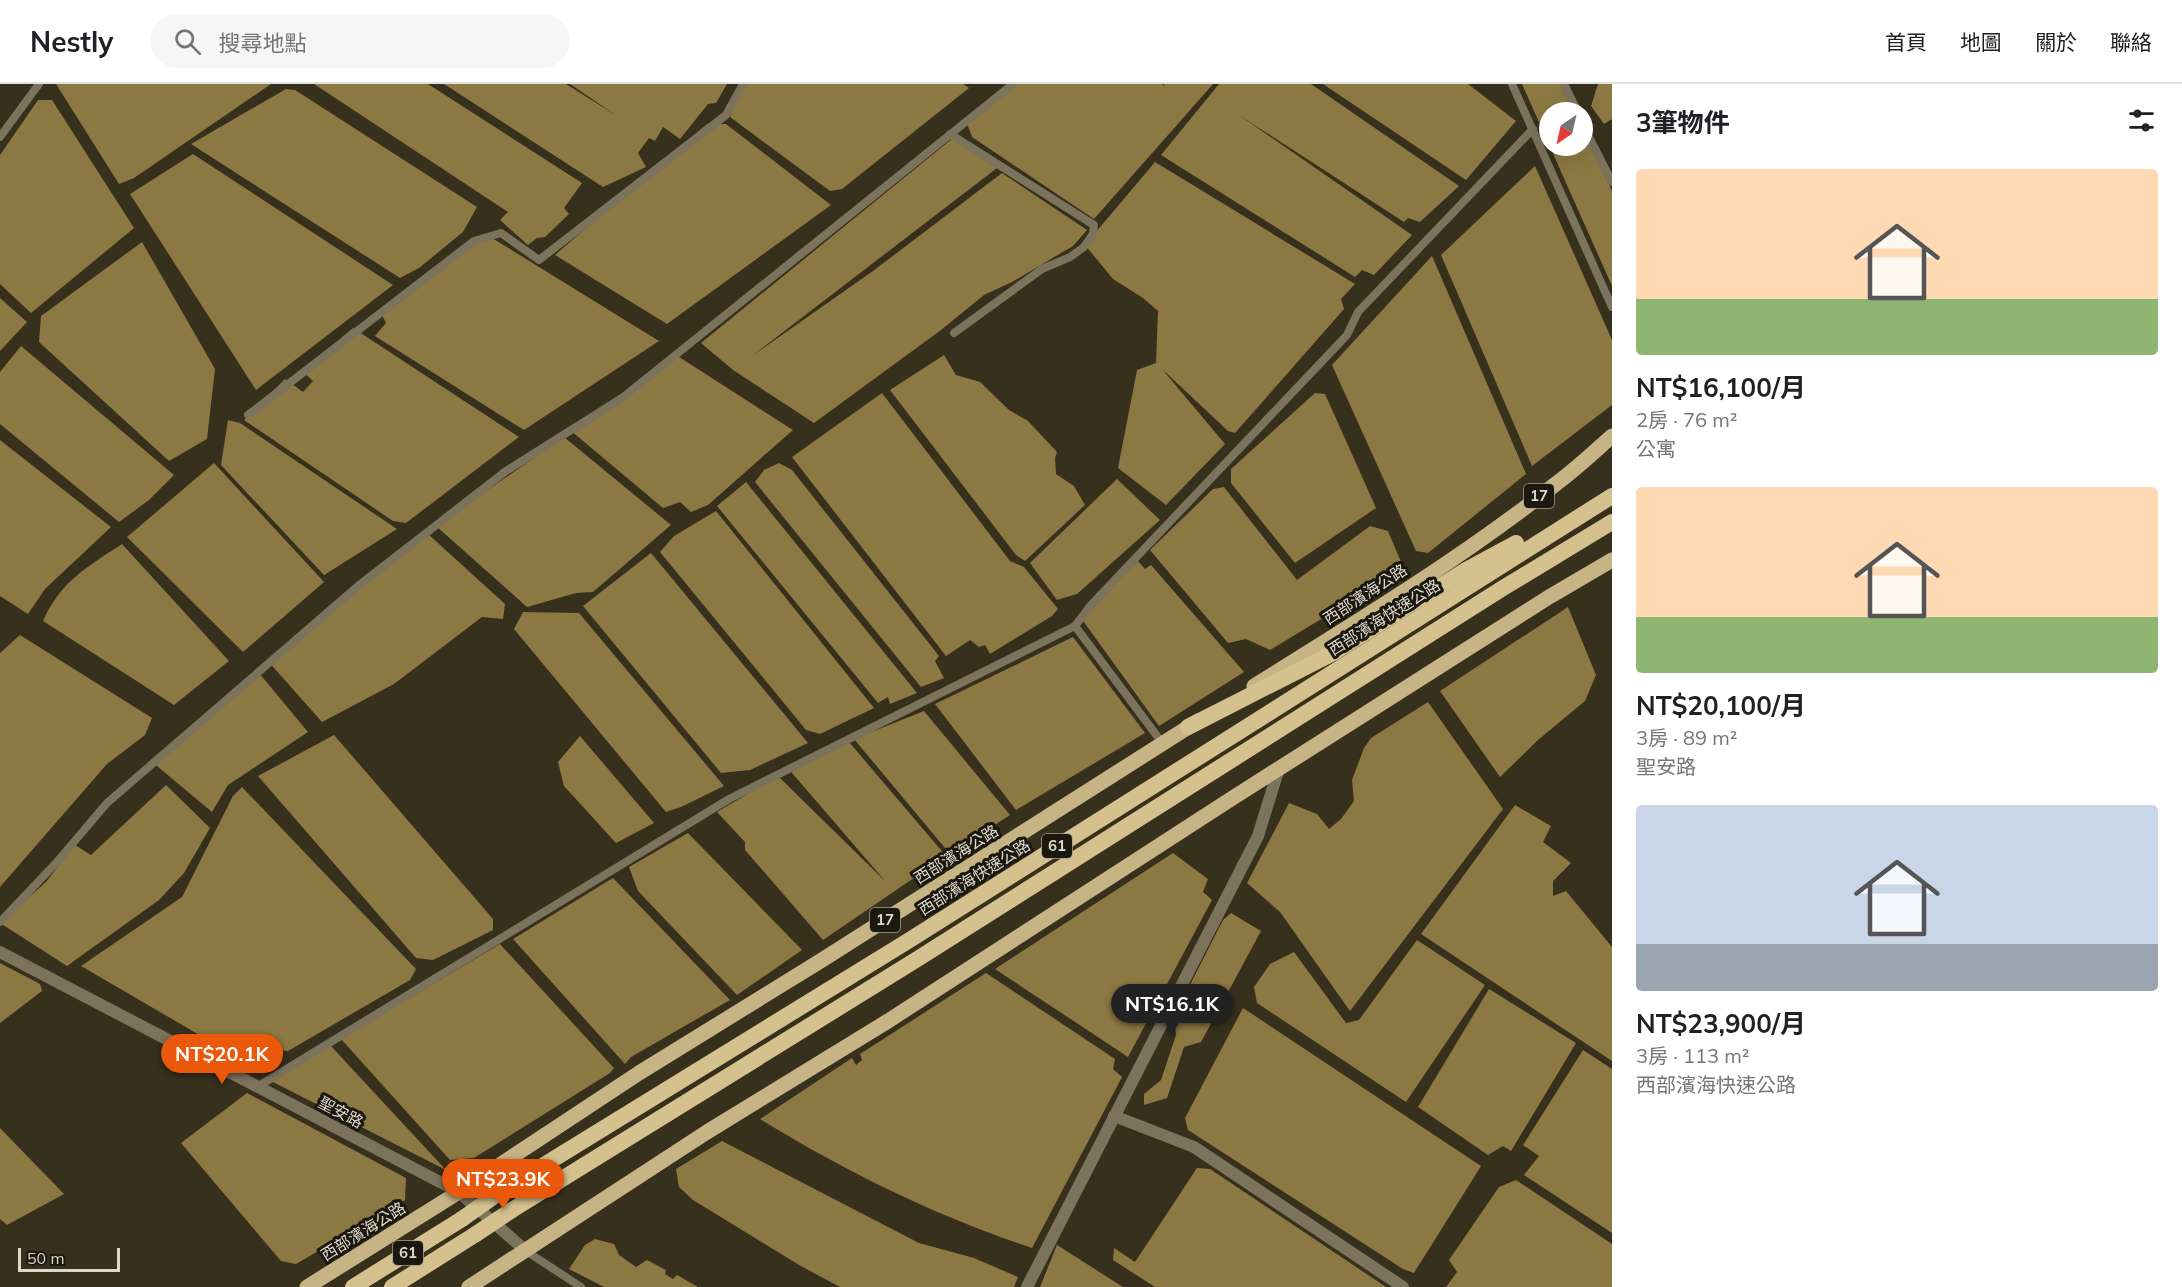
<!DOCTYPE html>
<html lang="zh-TW">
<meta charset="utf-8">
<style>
:root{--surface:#fff;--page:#f6f6f6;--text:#202124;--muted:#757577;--line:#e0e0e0;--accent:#ea580c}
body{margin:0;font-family:Mulish,"Noto Sans TC",sans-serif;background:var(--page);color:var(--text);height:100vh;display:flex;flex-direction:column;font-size:22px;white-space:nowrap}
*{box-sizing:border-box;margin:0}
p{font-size:20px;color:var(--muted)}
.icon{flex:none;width:33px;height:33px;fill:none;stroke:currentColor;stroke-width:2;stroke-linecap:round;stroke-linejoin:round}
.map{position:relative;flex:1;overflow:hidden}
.side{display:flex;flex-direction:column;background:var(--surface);width:570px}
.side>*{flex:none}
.needle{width:39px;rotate:214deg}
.tools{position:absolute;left:1539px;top:18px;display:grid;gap:12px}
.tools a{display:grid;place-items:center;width:54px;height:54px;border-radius:50%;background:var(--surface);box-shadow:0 6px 24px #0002;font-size:30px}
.scale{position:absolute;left:18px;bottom:15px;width:102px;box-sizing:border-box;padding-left:6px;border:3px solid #dcd8cc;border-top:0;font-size:16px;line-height:21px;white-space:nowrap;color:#dcd8cc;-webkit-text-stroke:4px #1b1810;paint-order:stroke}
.price{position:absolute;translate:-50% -51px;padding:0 14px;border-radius:21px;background:var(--accent);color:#fff;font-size:20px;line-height:39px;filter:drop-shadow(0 2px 3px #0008)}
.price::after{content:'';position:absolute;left:50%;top:36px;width:18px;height:14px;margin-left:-9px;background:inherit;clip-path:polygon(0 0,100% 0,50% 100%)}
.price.active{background:#222;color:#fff}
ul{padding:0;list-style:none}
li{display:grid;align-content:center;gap:12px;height:318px;padding:0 24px}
li span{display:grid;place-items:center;height:186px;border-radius:6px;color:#555}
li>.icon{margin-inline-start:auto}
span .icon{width:108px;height:108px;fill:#fffc;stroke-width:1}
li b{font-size:26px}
h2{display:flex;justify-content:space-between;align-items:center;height:72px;padding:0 24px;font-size:26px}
header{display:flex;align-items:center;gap:36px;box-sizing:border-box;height:84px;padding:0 30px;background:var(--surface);border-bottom:2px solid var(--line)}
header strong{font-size:28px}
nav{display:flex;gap:33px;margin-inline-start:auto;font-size:21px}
.search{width:420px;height:54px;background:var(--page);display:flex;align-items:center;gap:15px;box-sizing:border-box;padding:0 21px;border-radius:33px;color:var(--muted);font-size:22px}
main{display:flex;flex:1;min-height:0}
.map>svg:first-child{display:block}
</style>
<header>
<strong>Nestly</strong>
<div class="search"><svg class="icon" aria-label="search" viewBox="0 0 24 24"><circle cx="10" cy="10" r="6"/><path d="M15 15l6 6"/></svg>搜尋地點</div>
<nav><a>首頁</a><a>地圖</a><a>關於</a><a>聯絡</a></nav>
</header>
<main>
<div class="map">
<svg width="1612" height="1203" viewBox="0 0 1612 1203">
<rect width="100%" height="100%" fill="#37301d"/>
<g fill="#8c7842">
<path d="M56,0h215l-137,94 -15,6z"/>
<path d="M314,0h114l154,99 -18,25 5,6 -24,23 -8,1 -9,7 -28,-25 8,-8z"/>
<path d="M444,0h122l51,32 -47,-32h157l-11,19 -8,1 -28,35 -17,-12 -8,14 -6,-3 -11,15 8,14 -43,20z"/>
<path d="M743,0h220l6,4 -127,101 -12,2 -100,-74z"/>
<path d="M1010,0h152l3,2 -1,-2h49l-119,135 -122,-82 -6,-16z"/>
<path d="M1219,0h92l148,102 -39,36 -12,-4 -4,4 -165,-107 173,120 -38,40 -12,-5 -7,7 -194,-122z"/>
<path d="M1323,0h145l48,37 -50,59z"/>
<path d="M1522,0h38l14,28h-24v34h32l1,-15 29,60v95z"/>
<path d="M1598,0h14v35l-8,5 -13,-18z"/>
<path d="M286,5l9,1 182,117 -14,25 -44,36 -19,10 -209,-134z"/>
<path d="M38,16h14l82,128 -103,85 -31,-29v-129z"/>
<path d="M707,40h19l105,81 -164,119 -112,-69z"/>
<path d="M953,54l44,30 -245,188 121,-85 129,-98 85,57 -14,16 -61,36 -28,13 -43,35 -127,93 -81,-53 -32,-27z"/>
<path d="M193,70l200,131 -137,105 -126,-196z"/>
<path d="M1155,78l200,122 -14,15 3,10 -109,124 -7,-2 -66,-62 63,75 -59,61 -48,-37 19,-98 19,-7 2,-52 -15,-13 -30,-19 -28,-34z"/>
<path d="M1535,82l77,174v65l-80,61 -91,-211z"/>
<path d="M475,153l17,1 167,103 -135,89 -149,-94 11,-13 -5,-10z"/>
<path d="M142,158l73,127 -8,70 -38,22 -130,-119 2,-26z"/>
<path d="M1432,172l94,218 -98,79 -12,-2 -84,-186z"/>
<path d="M0,214l27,24 -27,29z"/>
<path d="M353,244l166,109 -113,86 -13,-2 -149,-101 41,-41 18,13 10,-11 -11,-10z"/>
<path d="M21,262l153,129 -25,25 -30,22 -119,-98v-52z"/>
<path d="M676,271l117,75 -85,75 -17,7 -11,-10 -17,6 -93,-78z"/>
<path d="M944,271l12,20 24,7 29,28 19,11 29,31 -2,6 1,16 18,12 11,19 -60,56 -9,-6 -126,-165z"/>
<path d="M882,309l128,168 14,6 34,42 -6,7 -62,38 -5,-9 -6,2 -9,-7 -24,16 -154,-199z"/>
<path d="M1315,309l10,1 51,114 -81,55 -64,-80v-14z"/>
<path d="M228,336l12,3 157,106 -73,46 -103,-110z"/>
<path d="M564,353l107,88 -78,67 -17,1 -49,14 -91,-81z"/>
<path d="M0,356l111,87 -66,62 -17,25 -28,-18z"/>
<path d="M214,379l110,119 -81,70 -116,-115z"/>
<path d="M779,379l13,7 147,186 -4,5 9,17 -23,9 -166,-205 9,-12z"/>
<path d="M1117,395l43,41 -83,74 -20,6 -27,-37z"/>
<path d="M746,398l171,211 -27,11 -2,-7 -10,6 -161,-197z"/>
<path d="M1224,403l73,93 73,-54 18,5 16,38 -134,81 -24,-11 -18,4 -78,-93 63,-61z"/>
<path d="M716,427l158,197 -54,26 -14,-4 -146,-178 14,-16z"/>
<path d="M428,450l77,70 -2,15 -21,-2 -88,67 -72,38 -55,-62z"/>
<path d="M122,460l107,117 -55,44 -131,-84c17,-39 44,-54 79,-77z"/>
<path d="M651,469l157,190 -58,27 -29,3 -138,-167z"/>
<path d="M1138,477l7,8 6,-4 93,107 -85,54 -78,-108z"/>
<path d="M1568,523l28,68 -11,26 -47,39 -38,37 -60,-86z"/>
<path d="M523,528l56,1 145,173 -43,21 -15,5 -152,-183z"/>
<path d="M20,551l132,83 -7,17 -38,29 -107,123v-234z"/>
<path d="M1073,553l72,96 -129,77 -81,-106z"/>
<path d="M259,589l49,59 -80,53 -16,27 -61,-51z"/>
<path d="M1428,618l75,107 -153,202 -70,-99 -33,-29 42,-80 28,11 12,15 12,-10 13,-18 -2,-21 12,-32 7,-10z"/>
<path d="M924,627l86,104 -60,39 -96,-115z"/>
<path d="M334,651l159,184v11l-60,30 -17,-2 -158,-182z"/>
<path d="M580,652l74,87 -38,20 -52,-57 -6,-24z"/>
<path d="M849,658l97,114 -123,84 -78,-90v-8l-28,-30 61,-36 108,106 -94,-109 1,-6z"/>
<path d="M166,701l44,43 -26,45 -25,27 -92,66 -67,-43 46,-41 29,-37 16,10z"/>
<path d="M242,703l174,182 -6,11 -122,71 -12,-1 -14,-10 -6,8 -10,-7 -14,13 -151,-88 101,-69 51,-101z"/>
<path d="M1515,721l36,21 -8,16 28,21 -18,18v15l13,-5 46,56v114l-191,-127z"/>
<path d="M688,749l114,117 -65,45 -99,-104 -9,-24z"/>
<path d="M1173,769l35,26 -5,13 9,8 -84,157 -133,-88z"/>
<path d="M613,794l117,122 -99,57 -6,7 -112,-125z"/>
<path d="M1231,829l30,18 -60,111 -17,5 -17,51 -23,7v-11l17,-14 15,-45 -2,-19 49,-96z"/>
<path d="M1417,856l68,45 -79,117 -149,-99 -3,-16 16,-23 24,-12 52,71 13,-3z"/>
<path d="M500,860l114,124 -4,5 -136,85 -24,2 -109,-121z"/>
<path d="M0,879l40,21 2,7 -42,32z"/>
<path d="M986,889l129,86 -2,10 9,8 -90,171c-96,-32 -186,-76 -272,-129l92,-61 4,7 6,-5 -2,-6z"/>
<path d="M1489,905l87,54 -65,108 -8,-5 -15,9 -70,-48z"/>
<path d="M1243,924l238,158 -67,107 -11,-4 -215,-139 -3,-12z"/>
<path d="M330,961l116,125 -175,-89z"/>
<path d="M1583,966l29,19v164l-88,-58 15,-19 -16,-11z"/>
<path d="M247,1009l159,85 -1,22 -109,64 -15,-3 -100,-118z"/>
<path d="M0,1044l64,66 -57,31 -7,-6z"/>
<path d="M722,1057l197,102 55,15 44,19 -4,10h-174l-41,-22 -106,-65 -14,-13 -3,-18z"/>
<path d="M1197,1084l13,1 176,118h-231l-42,-27 1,-12 21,14z"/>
<path d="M1516,1096l96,64v43h-166l11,-15 -8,-12 50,-73z"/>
<path d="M595,1155l19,5 5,11 17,12 11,-7 19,10 -1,4 8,5 4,-4 21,12h-94l-35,-18 16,-24z"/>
<path d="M1057,1161l66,42h-83z"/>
</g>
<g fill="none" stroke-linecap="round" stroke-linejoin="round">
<g stroke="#7b735c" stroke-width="8">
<path d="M1512,0l100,223"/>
<path d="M1564,0l14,28"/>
<path d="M1582,39l30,59"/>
<path d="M950,50l144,91 -1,9 -9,13 -14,10 -28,12 -88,64"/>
<path d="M0,53l39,-53"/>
<path d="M248,331l226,-174 27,-8 38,27 187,-145 17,-31"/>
<path d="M1075,542l88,118"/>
<path d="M0,838l56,-59 51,-60 251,-217 148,-115 116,-73 391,-314"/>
<path d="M257,1003l472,-288 346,-173 16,-21 256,-270 11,-23 175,-183"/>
<path d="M526,1167l55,36"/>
</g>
<g stroke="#7b735c" stroke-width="12">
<path d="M1114,1032l80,31 209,140"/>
<path d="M1027,1203l231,-451 21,-68"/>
</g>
<path stroke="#7b735c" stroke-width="12" d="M0,868l459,240 67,59"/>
<g stroke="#c6b485" stroke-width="15">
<path d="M1254,602c103,-64 208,-128 303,-203 19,-14 37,-31 55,-47"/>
<path d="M307,1203l152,-95 180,-119 183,-113 376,-239"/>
<path d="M469,1203l238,-155 181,-111 343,-222 318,-202 63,-37"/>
</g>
<g stroke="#d4c18d" stroke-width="16">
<path d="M1188,643l147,-75 131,-82 50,-27"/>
<path d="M500,1108l408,-251 704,-445"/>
<path d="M512,1126l407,-252 584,-370 109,-66"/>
<path d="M353,1203l109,-68"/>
<path d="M392,1203l84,-53"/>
</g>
<g stroke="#d4c18d" stroke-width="16">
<path d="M462,1135l38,-27"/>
<path d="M476,1150l36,-24"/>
</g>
</g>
<g text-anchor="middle" stroke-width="6" stroke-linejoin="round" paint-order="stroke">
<g fill="#1b1810" stroke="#a29e94" stroke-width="1.5">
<rect x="1524" y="400" width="30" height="24" rx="4.5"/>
<rect x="1042" y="750" width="30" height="24" rx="4.5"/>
<rect x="870" y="824" width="30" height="24" rx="4.5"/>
<rect x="393" y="1157" width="30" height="24" rx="4.5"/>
</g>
<g font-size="15" font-weight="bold" fill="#dcd8cc">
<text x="1539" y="417">17</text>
<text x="1057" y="767">61</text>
<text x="885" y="841">17</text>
<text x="408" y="1174">61</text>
</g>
<g font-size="16" fill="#dcd8cc" stroke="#1b1810">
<text transform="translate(1365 510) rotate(-33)" y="6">西部濱海公路</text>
<text transform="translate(1384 533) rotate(-32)" y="6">西部濱海快速公路</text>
<text transform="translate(956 770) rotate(-32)" y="6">西部濱海公路</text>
<text transform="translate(974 793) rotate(-32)" y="6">西部濱海快速公路</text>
<text transform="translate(341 1028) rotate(28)" y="6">聖安路</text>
<text transform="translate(363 1147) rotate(-32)" y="6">西部濱海公路</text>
</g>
</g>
</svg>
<div class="tools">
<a><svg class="needle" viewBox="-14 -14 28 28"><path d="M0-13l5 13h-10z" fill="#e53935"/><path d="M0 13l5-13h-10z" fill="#757577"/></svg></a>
</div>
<div class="scale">50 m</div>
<b class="price active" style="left:1172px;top:951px">NT$16.1K</b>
<b class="price" style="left:222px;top:1001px">NT$20.1K</b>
<b class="price" style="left:503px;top:1126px">NT$23.9K</b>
</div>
<section class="side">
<h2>3筆物件<svg class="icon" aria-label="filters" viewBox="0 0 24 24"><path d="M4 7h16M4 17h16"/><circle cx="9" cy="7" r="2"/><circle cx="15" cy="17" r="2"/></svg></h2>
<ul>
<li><span style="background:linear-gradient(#ffd9b3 70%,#8fb573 0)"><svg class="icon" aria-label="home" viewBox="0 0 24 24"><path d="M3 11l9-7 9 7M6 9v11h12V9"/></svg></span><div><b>NT$16,100/月</b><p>2房 · 76 m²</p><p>公寓</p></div></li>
<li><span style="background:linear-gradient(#ffd9b3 70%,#8fb573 0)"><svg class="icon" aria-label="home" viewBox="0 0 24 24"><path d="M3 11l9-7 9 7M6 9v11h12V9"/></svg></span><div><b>NT$20,100/月</b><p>3房 · 89 m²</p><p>聖安路</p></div></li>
<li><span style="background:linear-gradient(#c9d6e8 75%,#9aa5b1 0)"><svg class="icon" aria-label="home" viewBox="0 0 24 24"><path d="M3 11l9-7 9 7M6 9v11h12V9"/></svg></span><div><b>NT$23,900/月</b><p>3房 · 113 m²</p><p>西部濱海快速公路</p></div></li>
</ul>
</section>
</main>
